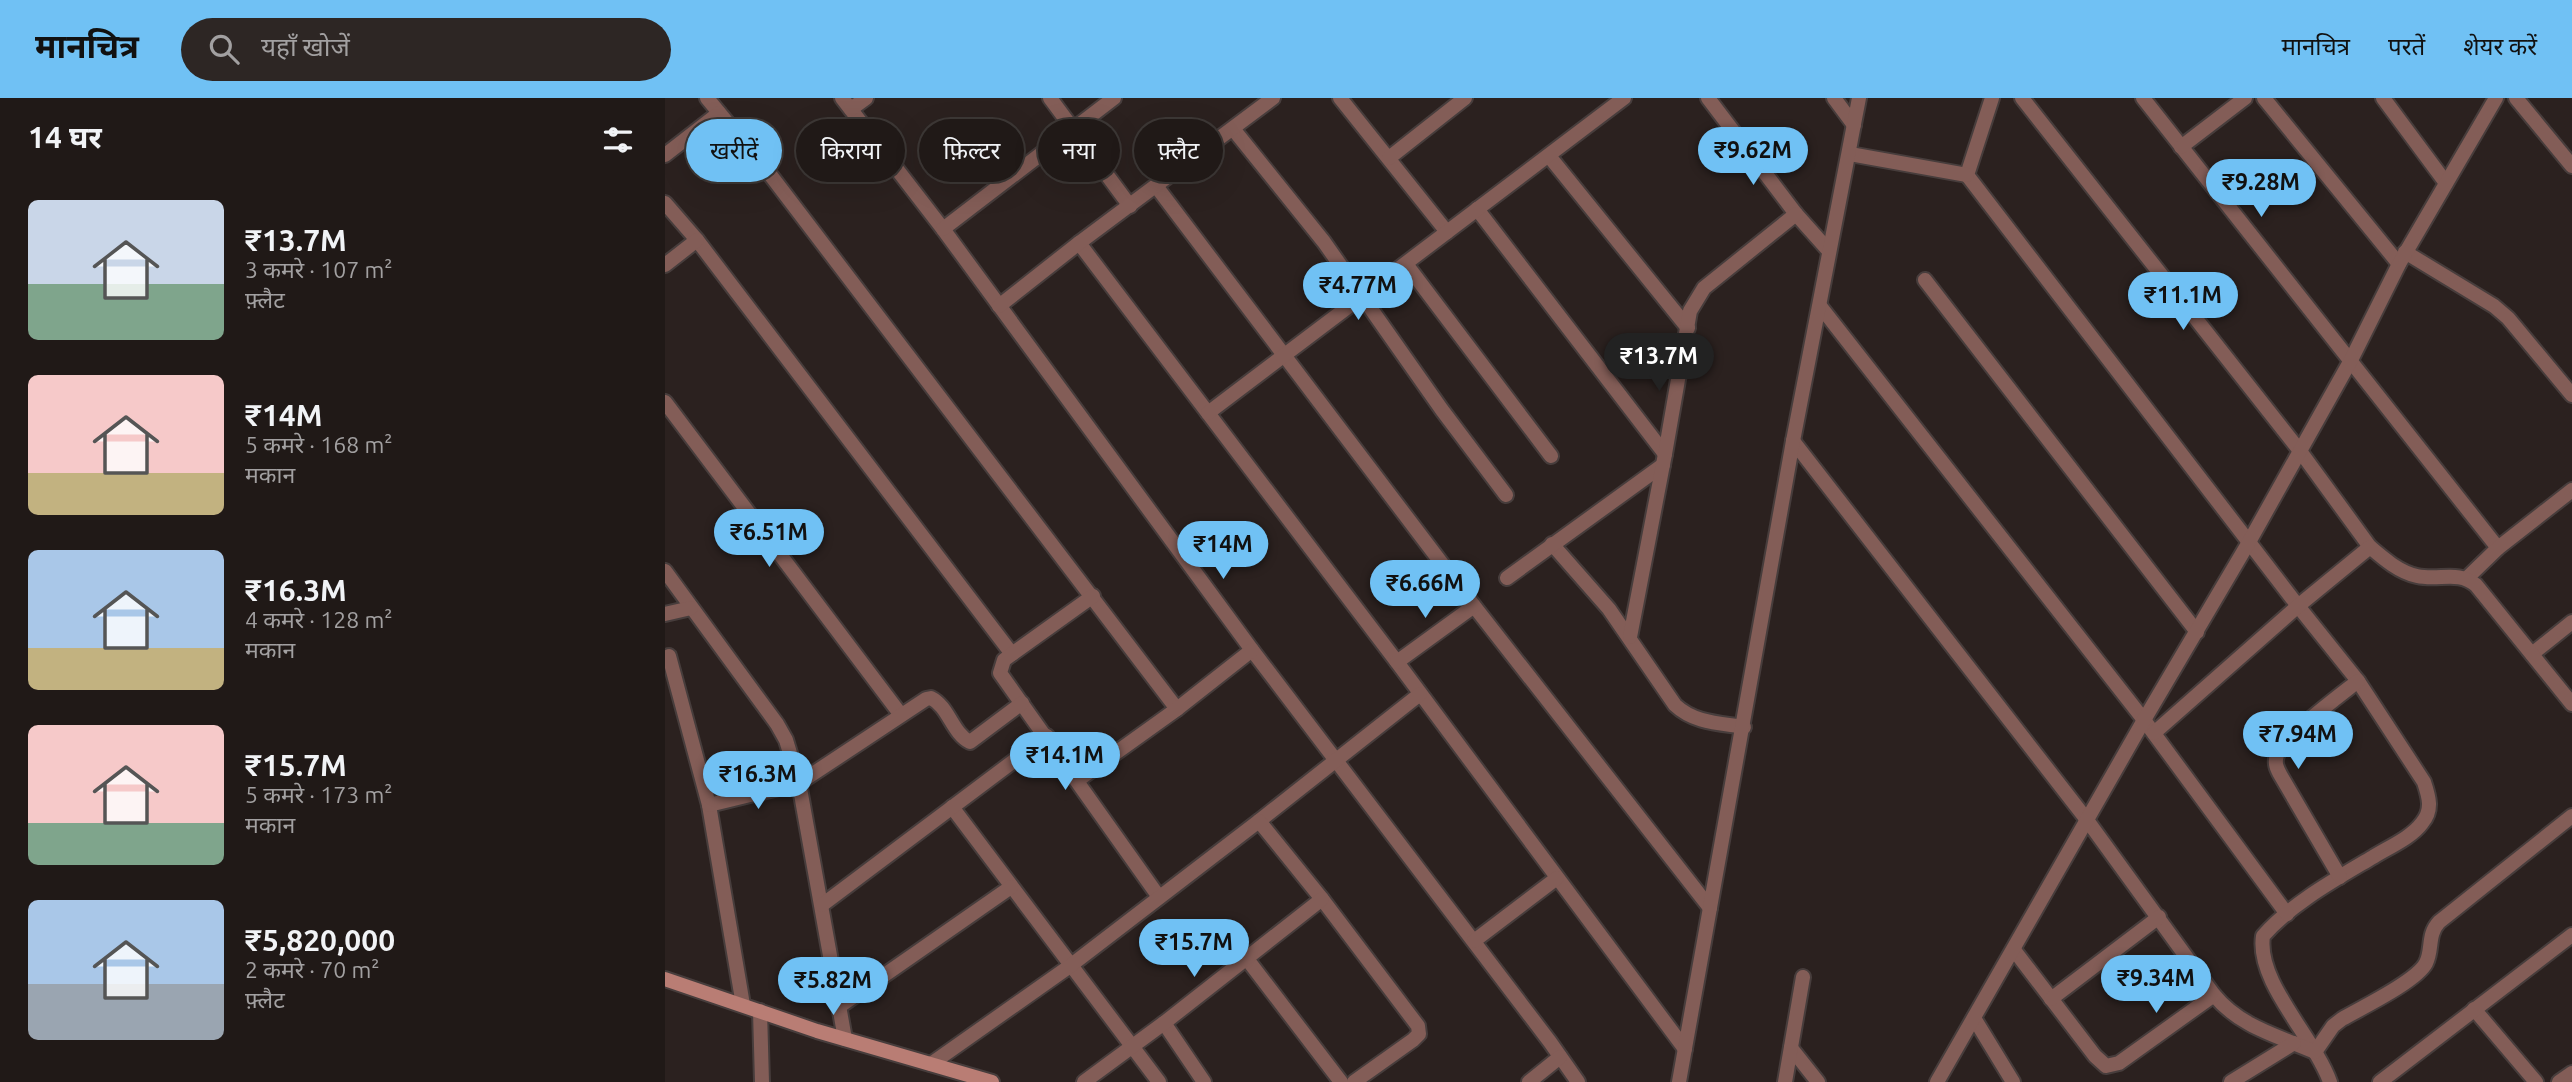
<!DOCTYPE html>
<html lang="hi">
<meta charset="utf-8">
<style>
:root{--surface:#201917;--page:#2d2624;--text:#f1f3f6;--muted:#a2a0a1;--line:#3d3836;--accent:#70c1f4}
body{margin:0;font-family:Ubuntu,"Noto Sans Devanagari",sans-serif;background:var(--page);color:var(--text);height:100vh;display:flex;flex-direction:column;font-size:26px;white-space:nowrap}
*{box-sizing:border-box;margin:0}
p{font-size:23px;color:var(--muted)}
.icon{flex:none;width:38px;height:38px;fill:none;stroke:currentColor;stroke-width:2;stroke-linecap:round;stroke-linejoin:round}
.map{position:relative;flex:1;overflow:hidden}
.panel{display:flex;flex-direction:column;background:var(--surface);width:665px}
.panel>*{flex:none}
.banner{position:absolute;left:21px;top:21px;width:665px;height:63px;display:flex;gap:14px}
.price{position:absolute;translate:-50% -60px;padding:0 16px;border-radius:24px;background:var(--accent);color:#111;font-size:23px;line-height:46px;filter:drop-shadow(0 2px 4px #0008)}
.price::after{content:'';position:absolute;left:50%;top:42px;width:21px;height:16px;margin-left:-10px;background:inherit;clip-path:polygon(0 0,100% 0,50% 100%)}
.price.current{background:#222;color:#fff}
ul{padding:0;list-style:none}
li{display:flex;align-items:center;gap:21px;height:175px;padding:0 28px}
li span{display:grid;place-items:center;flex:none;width:196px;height:140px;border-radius:10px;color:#555}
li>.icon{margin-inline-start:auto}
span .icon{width:84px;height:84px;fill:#fffc;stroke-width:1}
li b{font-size:30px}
h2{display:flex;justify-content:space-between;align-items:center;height:84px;padding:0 28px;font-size:30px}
.chip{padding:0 24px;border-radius:32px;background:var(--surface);box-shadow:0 7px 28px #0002,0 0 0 2px var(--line);font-size:24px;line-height:63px}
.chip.current{background:var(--accent);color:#111}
header{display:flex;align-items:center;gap:42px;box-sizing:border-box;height:98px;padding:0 35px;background:var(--accent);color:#111}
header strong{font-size:33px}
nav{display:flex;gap:38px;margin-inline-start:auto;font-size:24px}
.search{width:490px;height:63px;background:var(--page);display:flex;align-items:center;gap:18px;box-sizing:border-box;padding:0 24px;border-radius:38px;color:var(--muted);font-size:26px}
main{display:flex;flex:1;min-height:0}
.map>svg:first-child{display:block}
</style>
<header>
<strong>मानचित्र</strong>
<div class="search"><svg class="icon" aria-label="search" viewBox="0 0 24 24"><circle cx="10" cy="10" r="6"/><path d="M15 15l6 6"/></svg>यहाँ खोजें</div>
<nav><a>मानचित्र</a><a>परतें</a><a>शेयर करें</a></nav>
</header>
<main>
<section class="panel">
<h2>14 घर<svg class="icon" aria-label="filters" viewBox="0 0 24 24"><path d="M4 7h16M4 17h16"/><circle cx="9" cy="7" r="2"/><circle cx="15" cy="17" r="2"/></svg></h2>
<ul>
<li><span style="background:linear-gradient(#c9d6e8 60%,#7fa58c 0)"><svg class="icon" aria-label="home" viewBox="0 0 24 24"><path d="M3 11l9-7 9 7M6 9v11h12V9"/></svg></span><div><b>₹13.7M</b><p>3 कमरे · 107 m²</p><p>फ़्लैट</p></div></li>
<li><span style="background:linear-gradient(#f6c9c9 70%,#c2b280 0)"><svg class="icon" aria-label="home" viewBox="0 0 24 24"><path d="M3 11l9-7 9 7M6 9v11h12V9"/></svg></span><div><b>₹14M</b><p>5 कमरे · 168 m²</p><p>मकान</p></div></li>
<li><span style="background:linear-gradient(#a9c7e8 70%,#c2b280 0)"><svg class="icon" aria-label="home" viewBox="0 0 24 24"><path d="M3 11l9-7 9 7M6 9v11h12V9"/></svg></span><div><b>₹16.3M</b><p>4 कमरे · 128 m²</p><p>मकान</p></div></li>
<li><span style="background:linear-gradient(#f6c9c9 70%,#7fa58c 0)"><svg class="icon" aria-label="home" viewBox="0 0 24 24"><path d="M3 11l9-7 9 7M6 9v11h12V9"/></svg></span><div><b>₹15.7M</b><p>5 कमरे · 173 m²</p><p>मकान</p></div></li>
<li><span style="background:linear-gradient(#a9c7e8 60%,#9aa5b1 0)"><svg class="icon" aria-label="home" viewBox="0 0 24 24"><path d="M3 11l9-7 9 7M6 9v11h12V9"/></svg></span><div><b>₹5,820,000</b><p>2 कमरे · 70 m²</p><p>फ़्लैट</p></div></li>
</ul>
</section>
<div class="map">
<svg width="1907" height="984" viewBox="0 0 1907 984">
<rect width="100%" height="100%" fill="#2b211f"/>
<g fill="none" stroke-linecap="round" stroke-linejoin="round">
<defs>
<g id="street">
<path d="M42,0l65,79 405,532"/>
<path d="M177,0l101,131 309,421 298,392 28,40"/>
<path d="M385,0l80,108"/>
<path d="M675,0l107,134"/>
<path d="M1043,0l88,116 33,37"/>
<path d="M1169,0l20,27"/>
<path d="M1327,0l-25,77 331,431 60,75 66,101c5,15 9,28 -2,41 -11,15 -33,24 -49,34 -37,22 -81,46 -110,79 -7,46 51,101 67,146"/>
<path d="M1357,0l278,353 70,96"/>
<path d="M1478,0l355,450"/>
<path d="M1599,0l135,166"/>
<path d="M1718,0l63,85"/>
<path d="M1851,0l56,68"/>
<path d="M186,11l15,-11"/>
<path d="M569,32l90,112 118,168 64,85"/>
<path d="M1516,49l64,-49"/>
<path d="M1185,56l117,21"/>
<path d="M0,57l54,-42"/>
<path d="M884,58l139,172"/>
<path d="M724,60l76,-60"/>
<path d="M491,88l318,420 236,302"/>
<path d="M0,105l32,37 315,414"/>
<path d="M812,111l188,245"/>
<path d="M278,131l171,-131"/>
<path d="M414,145l318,419 288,387"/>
<path d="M1740,154l89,54 14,12 64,77"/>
<path d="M741,166l145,192"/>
<path d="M0,167l32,-25"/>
<path d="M1260,182l272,352"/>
<path d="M334,208l80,-63 194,-145"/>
<path d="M1155,208l324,414 143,194"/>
<path d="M0,304l236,313"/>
<path d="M543,315l416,-315"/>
<path d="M1128,343l294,379 127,175c26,32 64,41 101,57l18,-26 9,-7c19,-11 75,-38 84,-56 7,-14 1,-28 13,-41l133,-106"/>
<path d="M887,446l57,65 66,96c19,18 44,18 69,22"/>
<path d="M0,473l112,153 9,16 13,43 46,256"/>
<path d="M842,480l156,-113"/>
<path d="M1802,480l31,-30 74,-58"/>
<path d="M428,498l-81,58 -8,6 -4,13 159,224"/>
<path d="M0,516l26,-6"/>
<path d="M965,539l35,-183 25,-143 14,-23 92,-74"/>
<path d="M1867,556l40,-32"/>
<path d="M4,558l40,149 34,200"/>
<path d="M732,564l77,-56"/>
<path d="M1489,635l144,-127 72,-59c14,12 29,25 47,29 22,5 41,-6 59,9l96,119"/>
<path d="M413,682l99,-71 75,-59"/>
<path d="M44,707l90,-22 127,-84 5,-1c18,9 21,35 39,44l52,-39"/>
<path d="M287,709l207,275"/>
<path d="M594,723l161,-127"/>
<path d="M1675,779l-59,-101c-4,-7 -7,-13 -4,-21 9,-20 62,-59 81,-74"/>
<path d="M157,807l225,-169"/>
<path d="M809,843l83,-63"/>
<path d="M1349,852l81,106 11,10 13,-3 95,-68"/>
<path d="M582,861l94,123"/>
<path d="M1386,901l108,-82"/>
<path d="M175,908l171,-119"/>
<path d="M1809,911l62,73"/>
<path d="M95,913l2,71"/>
<path d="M1309,920l39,64"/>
<path d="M499,925l40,59"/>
<path d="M1126,950l27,34"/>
<path d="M266,966l139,-98 189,-145 63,78 96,127 1,8 -6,6 -59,42"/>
<path d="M419,984l80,-59 158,-124"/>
<path d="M864,984l31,-25"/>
<path d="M1014,984l114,-641 66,-343"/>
<path d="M1120,984l18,-105"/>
<path d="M1272,984l207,-362 105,-178 102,-182 48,-96 97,-166"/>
<path d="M1566,984l63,-39"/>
<path d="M1715,984l192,-147"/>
<path d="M1894,984l13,-9"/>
</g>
<path id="secondary" d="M0,881l152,52 175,51"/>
</defs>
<use href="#street" stroke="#473d3c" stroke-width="18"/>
<use href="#secondary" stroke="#473d3c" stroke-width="18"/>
<use href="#street" stroke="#835d57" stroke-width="14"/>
<use href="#secondary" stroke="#b97d74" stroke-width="14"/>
</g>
</svg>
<b class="price" style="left:1088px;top:89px">₹9.62M</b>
<b class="price" style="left:1596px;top:121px">₹9.28M</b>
<b class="price" style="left:693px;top:224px">₹4.77M</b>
<b class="price" style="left:1518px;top:234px">₹11.1M</b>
<b class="price current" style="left:994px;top:295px">₹13.7M</b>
<b class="price" style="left:104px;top:471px">₹6.51M</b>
<b class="price" style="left:558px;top:483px">₹14M</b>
<b class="price" style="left:760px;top:522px">₹6.66M</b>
<b class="price" style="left:1633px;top:673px">₹7.94M</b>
<b class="price" style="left:400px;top:694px">₹14.1M</b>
<b class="price" style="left:93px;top:713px">₹16.3M</b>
<b class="price" style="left:529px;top:881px">₹15.7M</b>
<b class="price" style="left:1491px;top:917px">₹9.34M</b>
<b class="price" style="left:168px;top:919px">₹5.82M</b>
<div class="banner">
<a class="chip current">खरीदें</a>
<a class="chip">किराया</a>
<a class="chip">फ़िल्टर</a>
<a class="chip">नया</a>
<a class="chip">फ़्लैट</a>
</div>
</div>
</main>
